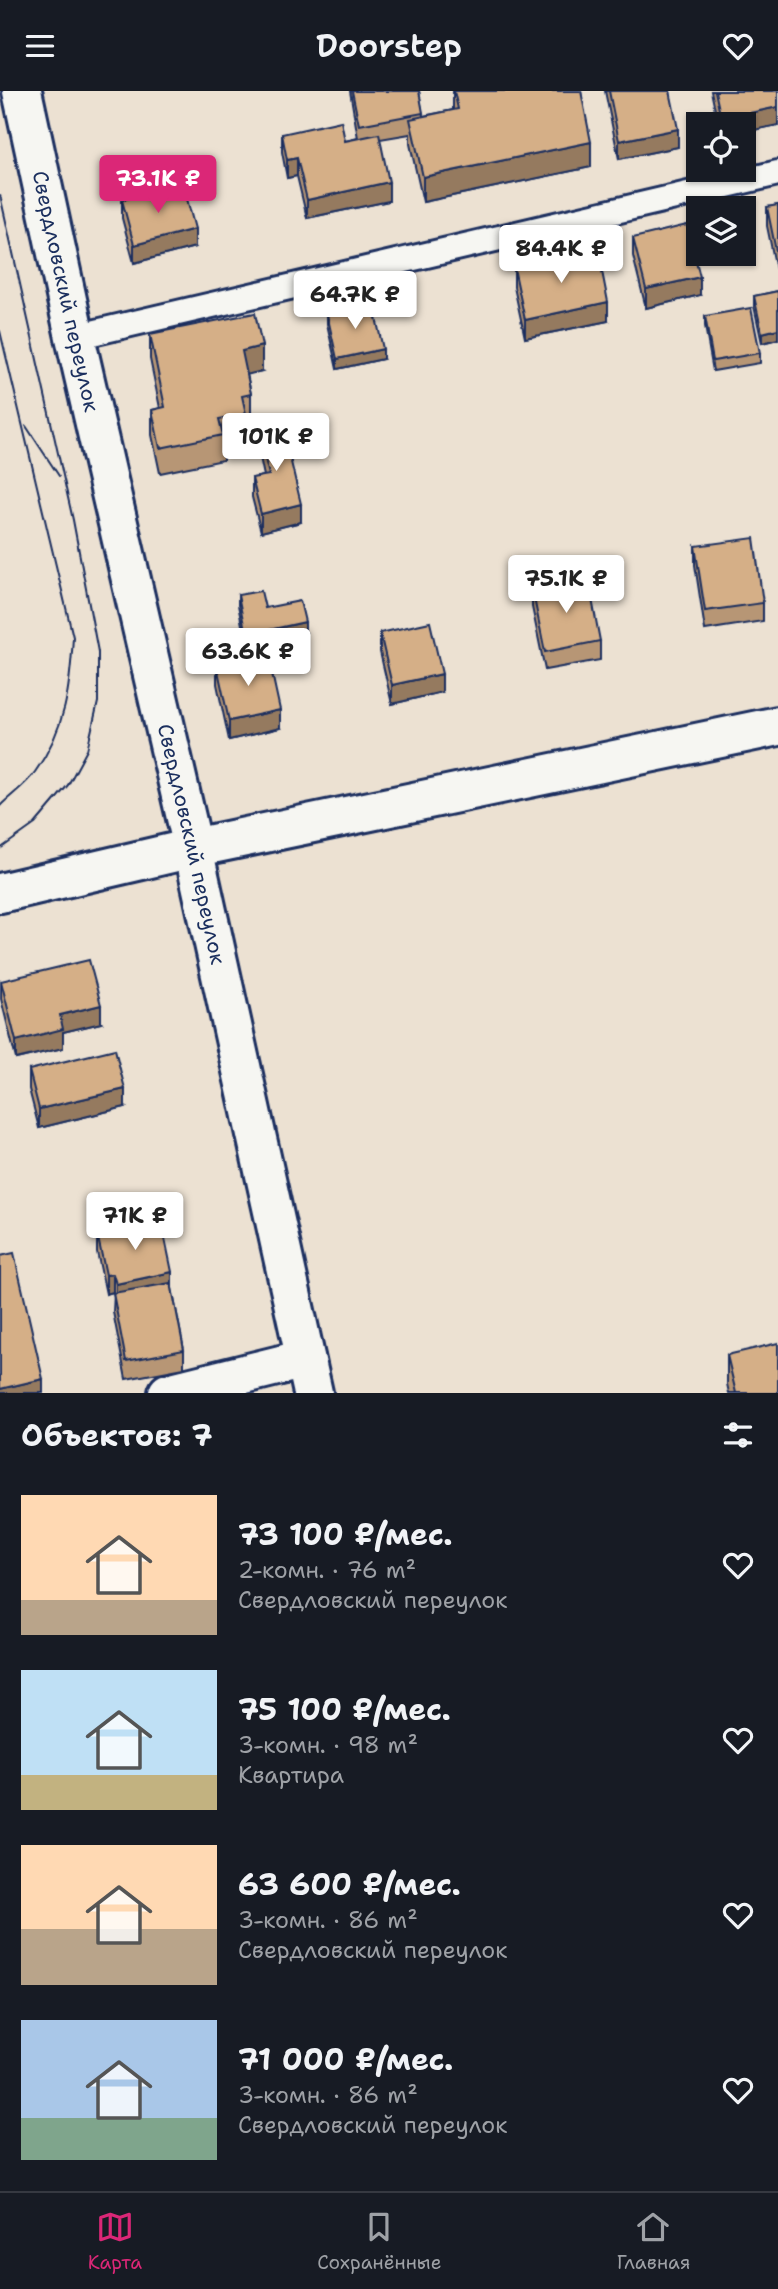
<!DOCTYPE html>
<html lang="ru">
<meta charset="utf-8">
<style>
:root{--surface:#171b24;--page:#20242c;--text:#f1f3f6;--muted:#9ea1a6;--line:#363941;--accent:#db2777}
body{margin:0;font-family:"Shantell Sans",sans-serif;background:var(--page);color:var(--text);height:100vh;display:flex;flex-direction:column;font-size:26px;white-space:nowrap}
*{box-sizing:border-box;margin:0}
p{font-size:23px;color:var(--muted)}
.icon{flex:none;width:38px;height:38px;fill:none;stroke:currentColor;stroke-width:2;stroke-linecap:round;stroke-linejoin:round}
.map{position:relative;height:1302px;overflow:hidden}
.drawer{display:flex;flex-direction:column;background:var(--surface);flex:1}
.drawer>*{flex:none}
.buttons{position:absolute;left:686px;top:21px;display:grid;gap:14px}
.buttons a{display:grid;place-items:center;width:70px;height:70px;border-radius:0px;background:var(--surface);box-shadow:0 2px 5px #0004;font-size:35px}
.price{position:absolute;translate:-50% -60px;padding:0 16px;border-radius:7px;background:#fff;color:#222;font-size:23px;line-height:46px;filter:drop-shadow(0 2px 4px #0008)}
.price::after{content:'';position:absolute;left:50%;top:42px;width:21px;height:16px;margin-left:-10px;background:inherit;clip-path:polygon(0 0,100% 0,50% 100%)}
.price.current{background:var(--accent);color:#fff}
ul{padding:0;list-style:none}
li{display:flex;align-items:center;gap:21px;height:175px;padding:0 21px}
li span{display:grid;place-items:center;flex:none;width:196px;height:140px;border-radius:0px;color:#555}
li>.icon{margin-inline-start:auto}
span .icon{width:84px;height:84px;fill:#fffc;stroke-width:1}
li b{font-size:30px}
h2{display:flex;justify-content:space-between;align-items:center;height:84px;padding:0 21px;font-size:30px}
header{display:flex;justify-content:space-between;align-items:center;height:91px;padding:0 21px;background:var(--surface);font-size:32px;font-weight:600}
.dock{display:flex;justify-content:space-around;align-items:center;height:98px;border-top:2px solid var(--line);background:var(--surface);font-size:19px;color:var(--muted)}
.dock a{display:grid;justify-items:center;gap:4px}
.dock .current{color:var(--accent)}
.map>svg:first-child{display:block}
</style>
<header><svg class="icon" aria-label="menu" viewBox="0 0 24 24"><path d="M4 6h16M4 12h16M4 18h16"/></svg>Doorstep<svg class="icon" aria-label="heart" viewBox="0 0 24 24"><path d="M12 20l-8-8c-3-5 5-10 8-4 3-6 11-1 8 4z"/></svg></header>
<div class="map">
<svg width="778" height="1302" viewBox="0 0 778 1302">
<rect width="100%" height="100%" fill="#ece1d2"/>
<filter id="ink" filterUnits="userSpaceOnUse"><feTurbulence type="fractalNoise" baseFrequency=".0143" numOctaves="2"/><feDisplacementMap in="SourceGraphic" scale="14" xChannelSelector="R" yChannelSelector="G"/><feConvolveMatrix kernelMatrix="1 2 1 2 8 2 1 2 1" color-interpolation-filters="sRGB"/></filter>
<g filter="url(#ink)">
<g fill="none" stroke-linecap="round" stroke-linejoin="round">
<defs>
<path id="lane" d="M75,246l703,-164"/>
<g id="street">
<path id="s1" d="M22,0l53,246 118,511 120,545"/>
<path d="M0,802l193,-45 585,-122"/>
<path d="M168,1302l137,-34"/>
</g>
</defs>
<use href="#lane" stroke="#1b2f5e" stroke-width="30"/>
<use href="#street" stroke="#1b2f5e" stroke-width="44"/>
<use href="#lane" stroke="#f6f6f2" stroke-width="24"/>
<use href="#street" stroke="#f6f6f2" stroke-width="38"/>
<g stroke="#1b2f5e" stroke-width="2">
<path d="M0,104l73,325 25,132v50l-11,48 -19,35 -33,39 -35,25"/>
<path d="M0,240l73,306c-3,51 -7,91 -38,135 -9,13 -24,23 -35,34"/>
<path d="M26,335l33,50"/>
</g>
</g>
<g fill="#b79674" stroke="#1b2f5e" stroke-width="2">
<path d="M350,0h69l4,25 30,-6v-19h128l10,76 -168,35 -13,-58v-10l-30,5 9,62 -82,17 -10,-42 -10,2 -5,-26v-18l63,7 13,-3z"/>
<path d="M605,0h65l8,56 -59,12z"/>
<path d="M711,0h67v34l-34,7v-8h-26z"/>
<path d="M122,109l73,47 -61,16 -12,-45z"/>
<path d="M778,114v74l-11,-53v-19z"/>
<path d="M633,147l67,57 -54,13 -13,-52z"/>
<path d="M514,177l94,53 -83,17 -11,-51z"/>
<path d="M778,200v48l-16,4 -8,-37v-10z"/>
<path d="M327,223l56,45 -46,10 -10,-45z"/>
<path d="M705,225l55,37v10l-47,8 -8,-45z"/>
<path d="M150,243l112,37 -15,3 4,20v25l-5,1v19l-23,5v16l-63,13 -8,-38v-25l8,-2 -10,-49z"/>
<path d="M258,339l43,92 -40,10 -9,-35v-19l12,-2 -6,-28z"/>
<path d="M695,455l68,57v18l-58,9 -10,-65z"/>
<path d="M532,497l68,53v19l-55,10 -13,-63z"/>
<path d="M238,504l27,13 40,24 -59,13 -8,-40z"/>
<path d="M380,542l62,59 -50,12 -12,-52z"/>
<path d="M217,575l63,62 -51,12 -12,-56z"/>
<path d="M1,890l100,42 -38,9v16l-47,11 -15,-60z"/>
<path d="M29,979l96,37 -86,21 -10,-39z"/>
<path d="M97,1142l75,55 12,62v18l-58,11 -13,-67 1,-19 -1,-1 -7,2 -9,-42z"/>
<path d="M727,1264l51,38h-49l-2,-9z"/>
</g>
<g fill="#957a5e" stroke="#1b2f5e" stroke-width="2">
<path d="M778,16v18l-34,7v-8h-23v-5z"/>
<path d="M678,38v18l-59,12v-18z"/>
<path d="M591,51v25l-168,35v-25z"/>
<path d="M297,67v18l-10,2v-18z"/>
<path d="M389,91v19l-82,17v-18z"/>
<path d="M195,138v18l-61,16v-18z"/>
<path d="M700,186v18l-54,13v-19z"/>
<path d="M608,211v19l-83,17v-18z"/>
<path d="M778,238v10l-16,4v-10z"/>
<path d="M262,255v25l-20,5v-25z"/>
<path d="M383,258v10l-46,10v-10z"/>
<path d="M301,413v18l-40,10v-18z"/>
<path d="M305,531v10l-59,13v-10z"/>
<path d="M442,583v18l-50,12v-19z"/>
<path d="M280,619v18l-51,12v-19z"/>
<path d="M101,914v18l-38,9v16l-47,11v-18l44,-26z"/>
<path d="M125,998v18l-86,21v-19z"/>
<path d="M172,1181v19l-56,12v-19z"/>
<path d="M113,1183v18l-7,2v-19z"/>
<path d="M43,1288v14h-43v-4z"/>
</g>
<g fill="#d5af87" stroke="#1b2f5e" stroke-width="2">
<path d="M352,0h67l4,22 -64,12z"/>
<path d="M454,0h127l10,51 -168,35 -13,-58 48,-10z"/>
<path d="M609,0h61l8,38 -59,12z"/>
<path d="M715,0h63v16l-57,12z"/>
<path d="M341,30l4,20 34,-7 10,48 -82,18 -10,-42 -10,2 -5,-26z"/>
<path d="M183,93l12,45 -61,16 -12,-45z"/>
<path d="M778,114v56l-11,-54z"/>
<path d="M687,134l13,52 -54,12 -13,-51z"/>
<path d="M598,160l10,51 -83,18 -11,-52z"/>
<path d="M778,200v38l-16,4 -8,-37z"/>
<path d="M373,213l10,45 -46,10 -10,-45z"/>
<path d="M751,217l9,45 -47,8 -8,-45z"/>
<path d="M255,222l7,33 -20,5 9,43 -9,2 4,18 -27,5 4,16 -63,13 -8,-38 13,-3 -15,-73z"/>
<path d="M282,333l19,80 -40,10 -9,-36 17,-3 -11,-45z"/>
<path d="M754,447l9,65 -58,8 -10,-65z"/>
<path d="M588,487l12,63 -55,11 -13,-64z"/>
<path d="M261,500l4,17 35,-7 5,21 -59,13 -8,-40z"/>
<path d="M430,531l12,52 -50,11 -12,-52z"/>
<path d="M268,564l12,55 -51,11 -12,-55z"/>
<path d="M89,869l12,45 -41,10 3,14 -47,12 -15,-60z"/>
<path d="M115,958l10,40 -86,20 -10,-39z"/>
<path d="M161,1128l11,53 -56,12 -3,-10 -7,1 -9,-42z"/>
<path d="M14,1162l29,126 -43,10v-133z"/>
<path d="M171,1192l13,67 -58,11 -13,-68z"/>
<path d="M778,1252v50h-42l-9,-38z"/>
</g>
</g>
<g text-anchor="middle" stroke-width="6" stroke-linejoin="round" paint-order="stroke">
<g font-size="21" fill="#1b2f5e" stroke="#f6f6f2">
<text dy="7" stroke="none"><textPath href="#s1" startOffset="205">Свердловский переулок</textPath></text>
<text dy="7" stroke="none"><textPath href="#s1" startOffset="772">Свердловский переулок</textPath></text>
</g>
</g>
</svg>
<div class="buttons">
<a><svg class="icon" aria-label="locate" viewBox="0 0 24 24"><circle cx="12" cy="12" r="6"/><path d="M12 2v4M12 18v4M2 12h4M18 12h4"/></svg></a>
<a><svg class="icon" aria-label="layers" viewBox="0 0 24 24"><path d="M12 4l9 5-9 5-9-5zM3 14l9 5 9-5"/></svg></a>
</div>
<b class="price current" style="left:158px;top:124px">73.1K ₽</b>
<b class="price" style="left:561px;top:194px">84.4K ₽</b>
<b class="price" style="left:355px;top:240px">64.7K ₽</b>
<b class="price" style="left:276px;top:382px">101K ₽</b>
<b class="price" style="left:566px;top:524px">75.1K ₽</b>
<b class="price" style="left:248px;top:597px">63.6K ₽</b>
<b class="price" style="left:135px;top:1161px">71K ₽</b>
</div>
<section class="drawer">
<h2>Объектов: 7<svg class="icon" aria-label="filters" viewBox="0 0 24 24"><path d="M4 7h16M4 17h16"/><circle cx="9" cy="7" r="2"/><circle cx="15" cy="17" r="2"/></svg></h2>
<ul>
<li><span style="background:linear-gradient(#ffd9b3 75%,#b9a48a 0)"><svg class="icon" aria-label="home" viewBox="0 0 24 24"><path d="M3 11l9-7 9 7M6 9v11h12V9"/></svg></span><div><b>73 100 ₽/мес.</b><p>2-комн. · 76 m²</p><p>Свердловский переулок</p></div><svg class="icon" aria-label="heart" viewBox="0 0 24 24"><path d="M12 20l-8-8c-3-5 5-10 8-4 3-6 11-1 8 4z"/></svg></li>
<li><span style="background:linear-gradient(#bfe0f5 75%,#c2b280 0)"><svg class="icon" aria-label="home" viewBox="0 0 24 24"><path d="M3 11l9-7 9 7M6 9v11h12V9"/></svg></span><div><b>75 100 ₽/мес.</b><p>3-комн. · 98 m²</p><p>Квартира</p></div><svg class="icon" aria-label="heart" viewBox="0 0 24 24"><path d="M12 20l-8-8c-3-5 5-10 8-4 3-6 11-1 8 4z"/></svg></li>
<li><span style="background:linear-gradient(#ffd9b3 60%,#b9a48a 0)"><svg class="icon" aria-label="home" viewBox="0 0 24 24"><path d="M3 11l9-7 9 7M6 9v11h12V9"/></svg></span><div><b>63 600 ₽/мес.</b><p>3-комн. · 86 m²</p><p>Свердловский переулок</p></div><svg class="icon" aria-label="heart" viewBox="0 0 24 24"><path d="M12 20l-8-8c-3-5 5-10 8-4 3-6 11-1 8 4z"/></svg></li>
<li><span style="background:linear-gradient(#a9c7e8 70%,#7fa58c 0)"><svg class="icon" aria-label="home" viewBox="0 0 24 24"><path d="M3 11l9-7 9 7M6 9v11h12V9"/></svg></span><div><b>71 000 ₽/мес.</b><p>3-комн. · 86 m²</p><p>Свердловский переулок</p></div><svg class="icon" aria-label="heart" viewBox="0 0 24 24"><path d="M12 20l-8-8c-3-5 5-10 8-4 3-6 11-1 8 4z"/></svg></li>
</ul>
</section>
<nav class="dock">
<a class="current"><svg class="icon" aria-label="map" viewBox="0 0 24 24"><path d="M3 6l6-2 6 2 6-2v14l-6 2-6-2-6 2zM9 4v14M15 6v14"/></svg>Карта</a>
<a><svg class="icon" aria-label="saved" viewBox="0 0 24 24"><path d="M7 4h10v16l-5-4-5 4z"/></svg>Сохранённые</a>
<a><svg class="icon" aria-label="home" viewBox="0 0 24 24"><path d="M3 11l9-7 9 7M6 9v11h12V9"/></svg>Главная</a>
</nav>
